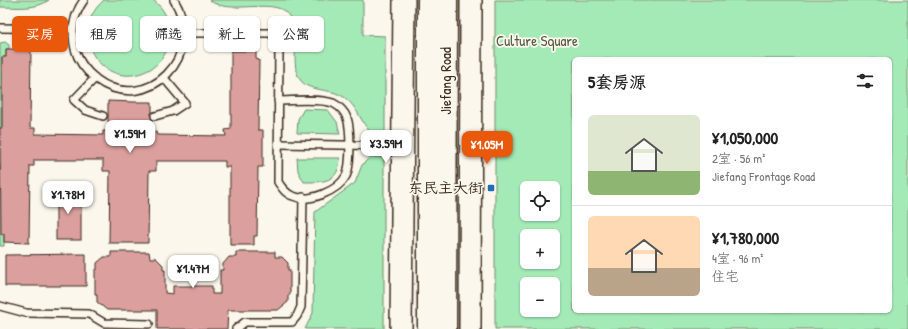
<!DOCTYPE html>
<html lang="zh">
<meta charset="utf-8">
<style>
:root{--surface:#fff;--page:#f2f2f2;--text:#222;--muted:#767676;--line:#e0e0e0;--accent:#ea580c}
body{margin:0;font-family:"Patrick Hand","LXGW WenKai TC",sans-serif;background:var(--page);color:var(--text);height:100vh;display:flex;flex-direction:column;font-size:15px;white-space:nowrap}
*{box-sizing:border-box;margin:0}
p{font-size:13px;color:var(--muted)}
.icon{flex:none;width:22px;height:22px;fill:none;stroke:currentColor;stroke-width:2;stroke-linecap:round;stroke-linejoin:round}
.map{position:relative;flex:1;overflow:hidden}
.sheet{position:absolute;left:572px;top:57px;width:320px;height:256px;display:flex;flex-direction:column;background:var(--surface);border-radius:6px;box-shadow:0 1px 3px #0004}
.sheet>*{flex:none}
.guide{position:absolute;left:12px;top:16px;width:380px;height:36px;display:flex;gap:8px}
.fabs{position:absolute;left:520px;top:181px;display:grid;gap:8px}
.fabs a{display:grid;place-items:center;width:40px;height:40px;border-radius:6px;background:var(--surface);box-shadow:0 1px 3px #0004;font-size:20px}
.price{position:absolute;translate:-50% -34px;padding:0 9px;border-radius:8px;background:#fff;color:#222;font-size:13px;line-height:26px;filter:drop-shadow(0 1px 2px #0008)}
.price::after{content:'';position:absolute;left:50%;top:24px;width:12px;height:9px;margin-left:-6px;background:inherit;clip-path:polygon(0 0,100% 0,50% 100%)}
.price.selected{background:var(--accent);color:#fff}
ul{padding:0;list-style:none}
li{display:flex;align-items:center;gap:12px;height:100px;padding:0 16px}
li+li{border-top:1px solid var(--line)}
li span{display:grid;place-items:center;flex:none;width:112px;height:80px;border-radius:6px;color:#555}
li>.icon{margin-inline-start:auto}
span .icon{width:48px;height:48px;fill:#fffc;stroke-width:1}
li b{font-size:17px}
h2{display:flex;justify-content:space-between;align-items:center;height:48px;padding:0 16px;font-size:17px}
.pill{padding:0 14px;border-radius:6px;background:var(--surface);box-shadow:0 1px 3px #0004;font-size:14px;line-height:36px}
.pill.selected{background:var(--accent);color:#fff}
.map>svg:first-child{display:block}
</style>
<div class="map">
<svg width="908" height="329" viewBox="0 0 908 329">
<rect width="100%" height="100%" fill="#fbf7ec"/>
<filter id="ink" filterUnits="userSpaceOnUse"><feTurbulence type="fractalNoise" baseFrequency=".025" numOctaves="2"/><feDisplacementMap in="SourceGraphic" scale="8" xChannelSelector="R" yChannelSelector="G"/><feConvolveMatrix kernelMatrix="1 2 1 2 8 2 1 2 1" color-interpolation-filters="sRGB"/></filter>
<g filter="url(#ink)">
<g fill="#a4eab7" stroke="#708a6a" fill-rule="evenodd">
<path d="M0,0h49c-13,10 -33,7 -49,7z"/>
<path d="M104,0h49c12,9 18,23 17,37 -1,13 -8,24 -18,31 -46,28 -89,-32 -48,-68z"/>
<path d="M209,0h154v35l22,1v100l-10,-1 -4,-2c-12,-13 -15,-32 -33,-39 -13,-6 -33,-2 -40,-18 -9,-22 8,-48 -15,-66 -20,-10 -54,5 -74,-10z"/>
<path d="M495,0h413v329h-413zM574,59h316v252h-316zM527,188h26v26h-26zM527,236h26v26h-26zM527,284h26v26h-26z"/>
<path d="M5,42l4,3v4h-3v8h-4v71h-2v-85z"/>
<path d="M304,109l24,1 9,12 3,12 -43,-1 1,-14z"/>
<path d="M370,157h14v172h-79l8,-16 2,-101 40,-29 7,-18z"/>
<path d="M297,158h43c-1,25 -17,24 -36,24l-6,-11z"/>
<path d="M0,165h2v69h2v12h-4z"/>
</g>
<g fill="#dba09e" stroke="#3b2a1e">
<path d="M6,49h25l-1,79h5v6l68,1v-4h5v-30l25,1h19v30h4l1,3 69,1 -1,-6 6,-1v-78h25v8l3,1 -1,70h5v37h-5l-1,69h-3v9h-24v-78h-5v-6h-69v10h-7l-1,72h-39l1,-72h-7v-11h-69v6h-4l-1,77 -25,-1v-8h-3l-1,-106h2v-71h4z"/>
<rect x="56" y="190" width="25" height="50"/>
<path d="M111,252h38l1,6h6l7,7v5h2v23l8,1v-8h39v8h8v-24h3v-6l6,-7h7v-5h39v5h7l6,6v7h2v25h-2v7l-10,8h-50l-1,19h-70v-19h-50l-10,-8v-8h-2v-24h2v-7l7,-6h7z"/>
<path d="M86,254v32h-81v-31z"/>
</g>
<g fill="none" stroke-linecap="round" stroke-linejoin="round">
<defs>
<g id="lane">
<path d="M84,0c-11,15 -13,32 -9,49 3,12 11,22 21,30 51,38 112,-24 78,-79"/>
<path d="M0,28l73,1"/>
<path d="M185,33h85l5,4 4,9 -1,136c4,6 8,12 15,14 16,7 45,-5 53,-20 5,-10 5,-47 1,-58 -2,-6 -8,-12 -14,-15 -14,-5 -40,-2 -55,-2"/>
<path d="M95,78l-21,22 11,10 18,6"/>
<path d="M155,116l18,-5 12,-8 -21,-25"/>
<path d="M278,144l124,2"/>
<path d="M0,306l26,7 63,1 15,9 45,1"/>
<path d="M236,329l9,-7h47l5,-6 4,-9 2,-110"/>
</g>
<g id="secondary">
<path d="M401,329l3,-329"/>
<path d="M470,329l1,-329"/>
</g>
<g id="primary">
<path d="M429,329v-329"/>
<path d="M445,329l1,-329"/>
</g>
</defs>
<use href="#lane" stroke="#3b2a1e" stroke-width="10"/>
<use href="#secondary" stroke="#3b2a1e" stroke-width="24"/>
<use href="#primary" stroke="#3b2a1e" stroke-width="25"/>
<use href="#lane" stroke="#fbf7ec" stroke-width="7"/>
<use href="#secondary" stroke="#fbf7ec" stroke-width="21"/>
<use href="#primary" stroke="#fbf7ec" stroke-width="22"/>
</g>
</g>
<rect fill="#1f6fb2" stroke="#fbf7ec" stroke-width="1.5" x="487" y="184" width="8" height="8" rx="2"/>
<g text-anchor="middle" stroke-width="3.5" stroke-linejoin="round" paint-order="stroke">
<g font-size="15" fill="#555a44" stroke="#fbf7ec">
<text x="537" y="46">Culture Square</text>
</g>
<g font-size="15" fill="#3b2a1e" stroke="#fbf7ec">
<text transform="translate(446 81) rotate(-90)" y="5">Jiefang Road</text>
</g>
<g font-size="15" fill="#3b2a1e" stroke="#fbf7ec" text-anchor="end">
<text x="483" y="193">东民主大街</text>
</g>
</g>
</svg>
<div class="fabs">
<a><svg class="icon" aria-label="locate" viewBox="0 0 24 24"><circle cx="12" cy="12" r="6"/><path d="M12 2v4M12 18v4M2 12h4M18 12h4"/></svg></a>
<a>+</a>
<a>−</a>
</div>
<b class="price" style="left:130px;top:154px">¥1.59M</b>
<b class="price" style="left:386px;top:164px">¥3.59M</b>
<b class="price selected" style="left:487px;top:165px">¥1.05M</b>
<b class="price" style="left:68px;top:215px">¥1.78M</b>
<b class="price" style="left:193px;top:289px">¥1.47M</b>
<div class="guide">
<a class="pill selected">买房</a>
<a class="pill">租房</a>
<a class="pill">筛选</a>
<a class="pill">新上</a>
<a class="pill">公寓</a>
</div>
<section class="sheet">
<h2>5套房源<svg class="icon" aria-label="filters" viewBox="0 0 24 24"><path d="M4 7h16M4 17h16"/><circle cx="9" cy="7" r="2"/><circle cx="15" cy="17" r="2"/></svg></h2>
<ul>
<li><span style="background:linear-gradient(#dfe7d0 70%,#8fb573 0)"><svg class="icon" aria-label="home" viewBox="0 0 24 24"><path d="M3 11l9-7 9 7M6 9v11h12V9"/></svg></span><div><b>¥1,050,000</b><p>2室 · 56 m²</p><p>Jiefang Frontage Road</p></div></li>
<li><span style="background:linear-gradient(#ffd9b3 65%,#b9a48a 0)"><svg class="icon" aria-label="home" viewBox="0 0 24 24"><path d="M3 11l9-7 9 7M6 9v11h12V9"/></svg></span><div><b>¥1,780,000</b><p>4室 · 96 m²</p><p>住宅</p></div></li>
</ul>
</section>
</div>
